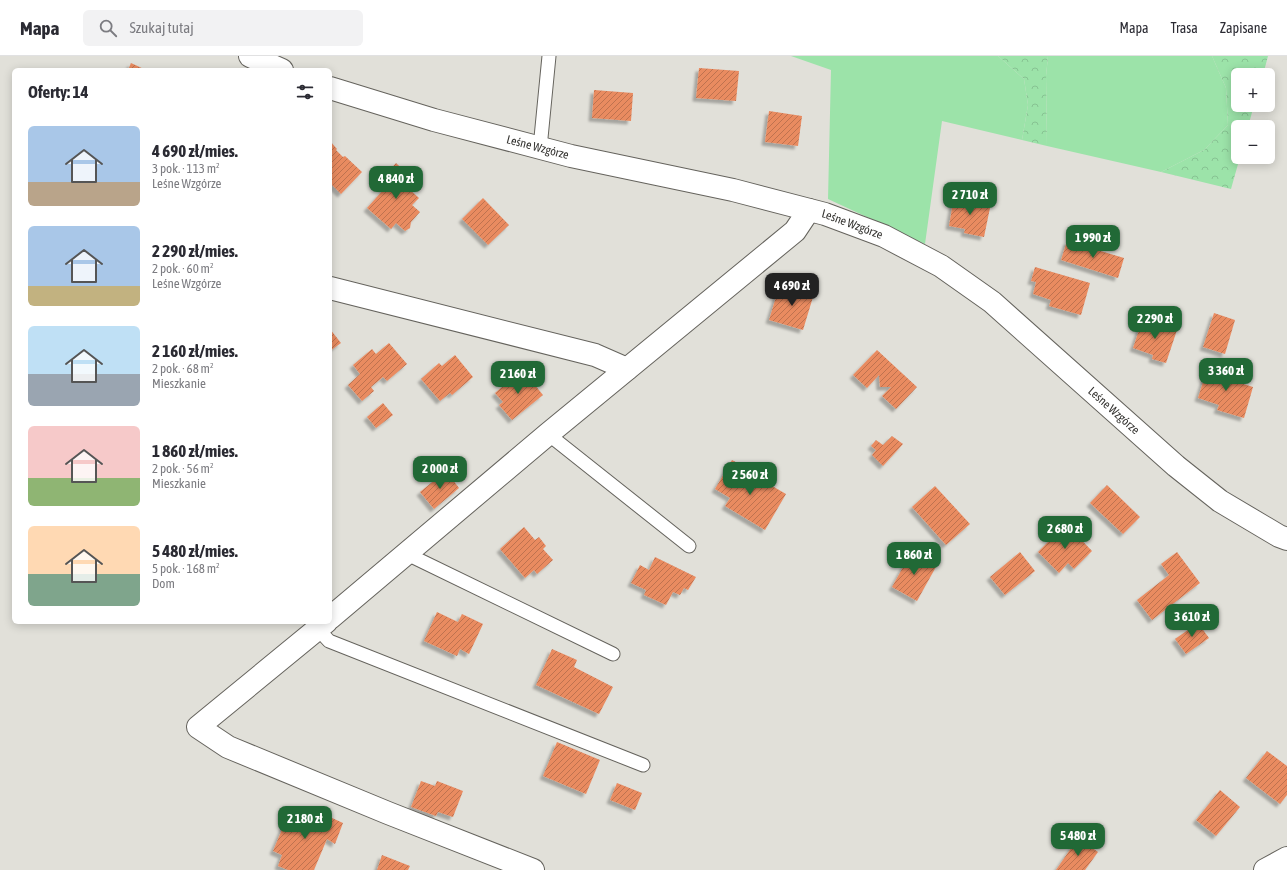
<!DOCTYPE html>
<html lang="pl">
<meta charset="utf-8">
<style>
:root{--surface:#fff;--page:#f2f2f3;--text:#2b2b33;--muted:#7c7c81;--line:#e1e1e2;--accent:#216936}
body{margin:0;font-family:"Asap Condensed",sans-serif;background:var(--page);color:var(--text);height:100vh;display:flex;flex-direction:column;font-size:15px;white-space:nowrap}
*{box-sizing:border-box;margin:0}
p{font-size:13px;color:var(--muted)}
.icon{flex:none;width:22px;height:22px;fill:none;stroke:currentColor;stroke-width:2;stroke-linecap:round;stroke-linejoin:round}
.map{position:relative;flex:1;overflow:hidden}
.drawer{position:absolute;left:12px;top:12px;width:320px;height:556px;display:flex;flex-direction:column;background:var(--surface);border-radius:6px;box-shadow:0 2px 10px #0003}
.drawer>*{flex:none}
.tools{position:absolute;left:1231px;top:12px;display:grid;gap:8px}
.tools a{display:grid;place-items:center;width:44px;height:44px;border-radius:6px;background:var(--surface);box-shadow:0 2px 10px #0003;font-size:20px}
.price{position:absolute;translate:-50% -34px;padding:0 9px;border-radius:8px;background:var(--accent);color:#fff;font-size:13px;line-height:26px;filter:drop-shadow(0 1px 2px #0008)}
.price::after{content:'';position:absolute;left:50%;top:24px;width:12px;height:9px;margin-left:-6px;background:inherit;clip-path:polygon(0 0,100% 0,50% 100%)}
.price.current{background:#222;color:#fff}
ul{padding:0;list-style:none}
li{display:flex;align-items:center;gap:12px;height:100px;padding:0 16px}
li span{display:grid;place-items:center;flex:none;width:112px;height:80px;border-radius:6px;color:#555}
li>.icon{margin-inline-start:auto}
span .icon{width:48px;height:48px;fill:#fffc;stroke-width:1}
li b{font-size:17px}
h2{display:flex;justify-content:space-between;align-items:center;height:48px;padding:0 16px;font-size:17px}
header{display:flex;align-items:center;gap:24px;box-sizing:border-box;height:56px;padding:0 20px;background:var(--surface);border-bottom:1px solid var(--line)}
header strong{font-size:19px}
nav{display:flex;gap:22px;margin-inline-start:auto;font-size:14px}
.search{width:280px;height:36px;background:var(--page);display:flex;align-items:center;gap:10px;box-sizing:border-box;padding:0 14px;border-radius:6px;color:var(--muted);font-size:15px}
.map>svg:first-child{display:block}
</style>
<header>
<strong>Mapa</strong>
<div class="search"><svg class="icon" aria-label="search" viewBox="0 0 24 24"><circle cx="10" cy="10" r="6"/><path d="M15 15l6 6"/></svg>Szukaj tutaj</div>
<nav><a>Mapa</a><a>Trasa</a><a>Zapisane</a></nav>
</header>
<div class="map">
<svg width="1287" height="814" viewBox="0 0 1287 814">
<defs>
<pattern id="forest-crowns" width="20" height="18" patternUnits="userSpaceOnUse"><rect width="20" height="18" fill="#9ce3a9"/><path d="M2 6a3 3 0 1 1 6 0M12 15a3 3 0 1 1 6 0" fill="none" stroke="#87c392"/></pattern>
<pattern id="building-hatch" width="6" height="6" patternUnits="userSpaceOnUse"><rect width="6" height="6" fill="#e98b61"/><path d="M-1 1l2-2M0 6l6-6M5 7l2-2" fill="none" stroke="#be7250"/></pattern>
<filter id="shadow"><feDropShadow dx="-3.5" dy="3.5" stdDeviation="1" flood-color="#0004"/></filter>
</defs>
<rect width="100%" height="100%" fill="#e1e0d9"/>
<g fill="#9ce3a9">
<path d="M791,0h207l26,23 4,26 -6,35 -80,-19 -17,123 -97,-45 3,-129z"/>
<path d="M1048,0h164l14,32 2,37 -24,25 -43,22 -114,-26 -1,-70z"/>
</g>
<g fill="url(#forest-crowns)">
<path d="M998,0h50l-2,20 1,70 -25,-6 6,-35 -4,-26z"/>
<path d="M1212,0h56l-5,19h-25v30h16l-6,22h-10v30h2l-9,32 -70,-17 43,-22 24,-25 -2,-37z"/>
</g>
<g fill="url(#building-hatch)" filter="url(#shadow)">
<path d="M131,7l15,7h-18z"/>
<path d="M699,12l40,3 -3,30 -40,-3z"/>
<path d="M594,34l39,3 -2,28 -39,-3z"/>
<path d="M769,55l33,5 -4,30 -33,-4z"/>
<path d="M330,85l7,8 -1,1 7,7 2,-1 17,16 -21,22 -11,-11z"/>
<path d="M396,107l19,18 -7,7 11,10 -7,7 8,7 -9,10 -1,6 -5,3 -9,-8 -5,6 -24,-21 17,-19 -6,-6z"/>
<path d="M954,140l37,7 -7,34 -20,-4 1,-4 -16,-3z"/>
<path d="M483,142l26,27 -21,20 -26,-26z"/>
<path d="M1067,185l57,17 -6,20 -57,-18z"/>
<path d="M1035,211l55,16 -9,32 -32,-9 2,-6 -18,-6 3,-12 -5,-1z"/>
<path d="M797,228l12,3 -3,8 7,2 -10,33 -34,-10 10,-33 16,5z"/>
<path d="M1214,257l21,7 -10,34 -22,-7z"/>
<path d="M1143,262l34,12 -11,33 -14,-4 1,-4 -20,-7z"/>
<path d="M330,273l11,14 -11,8z"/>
<path d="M389,287l18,21 -20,17 -4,-4 -12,10 3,4 -12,10 -14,-16 12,-11 -7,-9 19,-16 4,5z"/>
<path d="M877,294l40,37 -21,22 -14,-13 9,-9h-11l-1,-12 -12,13 -14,-13z"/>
<path d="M455,299l18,22 -21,18 -2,-2 -10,8 -19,-22 18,-16 3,3z"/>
<path d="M1208,310l30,9 -1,7 16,5 -9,31 -27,-8 2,-5 -21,-7z"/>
<path d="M522,314l7,9 -1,1 5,6 1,-2 9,11 -31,25 -13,-15 4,-3 -8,-9z"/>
<path d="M383,347l10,12 -17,13 -9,-11z"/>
<path d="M892,380l11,8 -20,22 -11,-11 4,-5 -5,-4 5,-6 7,5z"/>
<path d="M732,404l20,11 -3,6 16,10 2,-4 19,11 -21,36 -40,-24 5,-8 -15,-9z"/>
<path d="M446,415l13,17 -25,21 -14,-17z"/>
<path d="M1107,429l33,32 -17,17 -33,-31z"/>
<path d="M935,430l35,38 -24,21 -34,-38z"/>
<path d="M1066,468l26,27 -18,18 -6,-6 -9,10 -21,-21z"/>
<path d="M524,471l11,13 4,-3 7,9 -3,3 10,11 -16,14 -3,-4 -9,8 -25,-29z"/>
<path d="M912,495l25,14 -20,36 -25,-14z"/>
<path d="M1020,496l15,19 -30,24 -15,-18z"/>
<path d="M1177,496l23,31 -48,37 -15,-20 32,-25 -8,-11z"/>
<path d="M655,501l41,20 -8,13 -4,-2 -4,7 -7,-3 -7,13 -22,-10 2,-5 -15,-7 9,-18 9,5z"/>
<path d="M437,556l21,10 4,-8 21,10 -14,30 -9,-5 -3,7 -33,-15z"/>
<path d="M1198,567l11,15 -23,16 -11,-15z"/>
<path d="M552,593l25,11 -3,7 39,20 -14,27 -63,-29z"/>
<path d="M557,686l43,18 -14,34 -43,-18z"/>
<path d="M1267,695l20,15v29l-7,9 -34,-26z"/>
<path d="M421,725l14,5 2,-5 26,10 -10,26 -15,-5 -2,4 -25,-9z"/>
<path d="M617,727l25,10 -7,17 -25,-10z"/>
<path d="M1220,734l20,17 -24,29 -20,-16z"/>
<path d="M290,754l25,9 4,-7 24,11 -8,21 -8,-5 -13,31h-26l-10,-4 4,-11 -9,-4z"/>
<path d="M1078,782l20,14 -13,18h-29z"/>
<path d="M382,799l28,11 -2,4h-31z"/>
</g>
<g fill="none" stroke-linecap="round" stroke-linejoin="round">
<defs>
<g id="service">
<path d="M540,92l9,-92"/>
<path d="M548,378l141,112"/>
<path d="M407,498l206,100"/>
<path d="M318,573l11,12 314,124"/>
</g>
<g id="minor">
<path d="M250,0l32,14"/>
<path id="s1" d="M330,32l104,32 137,36 162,34 92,24 59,22 57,30 51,36 184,164 44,35 59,35 8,3"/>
<path d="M330,232l265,67 32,14"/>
<path d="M330,562l218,-184 247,-203 14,-21"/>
<path d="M326,566l-128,105 30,20 160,66 145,57"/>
</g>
<path id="tertiary" d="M1265,814l22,-12"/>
</defs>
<use href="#service" stroke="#65635d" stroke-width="15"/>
<use href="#minor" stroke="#65635d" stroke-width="24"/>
<use href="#tertiary" stroke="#65635d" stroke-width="24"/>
<use href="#service" stroke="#fff" stroke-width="13"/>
<use href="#minor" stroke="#fff" stroke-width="22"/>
<use href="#tertiary" stroke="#fff" stroke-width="22"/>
</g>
<g text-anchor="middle" stroke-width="4" stroke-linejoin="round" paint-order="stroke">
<g font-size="12" fill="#343330" stroke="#fff">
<text dy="4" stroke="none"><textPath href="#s1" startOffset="216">Leśne Wzgórze</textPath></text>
<text dy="4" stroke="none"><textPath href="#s1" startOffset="540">Leśne Wzgórze</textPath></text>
<text dy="4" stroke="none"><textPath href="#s1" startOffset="864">Leśne Wzgórze</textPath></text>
</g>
</g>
</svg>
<div class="tools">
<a>+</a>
<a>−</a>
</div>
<b class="price" style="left:396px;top:144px">4 840 zł</b>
<b class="price" style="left:970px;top:160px">2 710 zł</b>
<b class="price" style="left:1093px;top:203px">1 990 zł</b>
<b class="price current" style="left:792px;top:251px">4 690 zł</b>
<b class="price" style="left:1155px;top:284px">2 290 zł</b>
<b class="price" style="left:1226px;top:336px">3 360 zł</b>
<b class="price" style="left:518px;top:339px">2 160 zł</b>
<b class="price" style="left:440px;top:434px">2 000 zł</b>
<b class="price" style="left:750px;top:440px">2 560 zł</b>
<b class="price" style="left:1065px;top:494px">2 680 zł</b>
<b class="price" style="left:914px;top:520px">1 860 zł</b>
<b class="price" style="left:1192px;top:582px">3 610 zł</b>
<b class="price" style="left:305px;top:784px">2 180 zł</b>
<b class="price" style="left:1078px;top:801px">5 480 zł</b>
<section class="drawer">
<h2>Oferty: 14<svg class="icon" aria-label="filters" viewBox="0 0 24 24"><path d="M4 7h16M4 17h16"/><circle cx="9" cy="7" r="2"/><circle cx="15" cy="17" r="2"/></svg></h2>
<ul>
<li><span style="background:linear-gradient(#a9c7e8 70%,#b9a48a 0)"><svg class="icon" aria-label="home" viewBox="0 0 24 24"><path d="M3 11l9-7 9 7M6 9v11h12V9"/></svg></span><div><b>4 690 zł/mies.</b><p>3 pok. · 113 m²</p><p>Leśne Wzgórze</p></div></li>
<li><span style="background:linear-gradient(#a9c7e8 75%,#c2b280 0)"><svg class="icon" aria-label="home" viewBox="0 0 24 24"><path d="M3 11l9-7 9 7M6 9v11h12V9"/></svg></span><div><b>2 290 zł/mies.</b><p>2 pok. · 60 m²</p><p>Leśne Wzgórze</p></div></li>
<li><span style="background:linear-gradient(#bfe0f5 60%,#9aa5b1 0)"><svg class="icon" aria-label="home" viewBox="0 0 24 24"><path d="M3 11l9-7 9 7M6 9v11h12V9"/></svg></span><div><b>2 160 zł/mies.</b><p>2 pok. · 68 m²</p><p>Mieszkanie</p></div></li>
<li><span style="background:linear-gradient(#f6c9c9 65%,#8fb573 0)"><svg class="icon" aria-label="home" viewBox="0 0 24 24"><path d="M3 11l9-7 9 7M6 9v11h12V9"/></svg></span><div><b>1 860 zł/mies.</b><p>2 pok. · 56 m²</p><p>Mieszkanie</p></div></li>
<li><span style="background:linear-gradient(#ffd9b3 60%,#7fa58c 0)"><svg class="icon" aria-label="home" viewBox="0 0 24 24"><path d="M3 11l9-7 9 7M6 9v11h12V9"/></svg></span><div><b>5 480 zł/mies.</b><p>5 pok. · 168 m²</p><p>Dom</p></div></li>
</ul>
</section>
</div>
